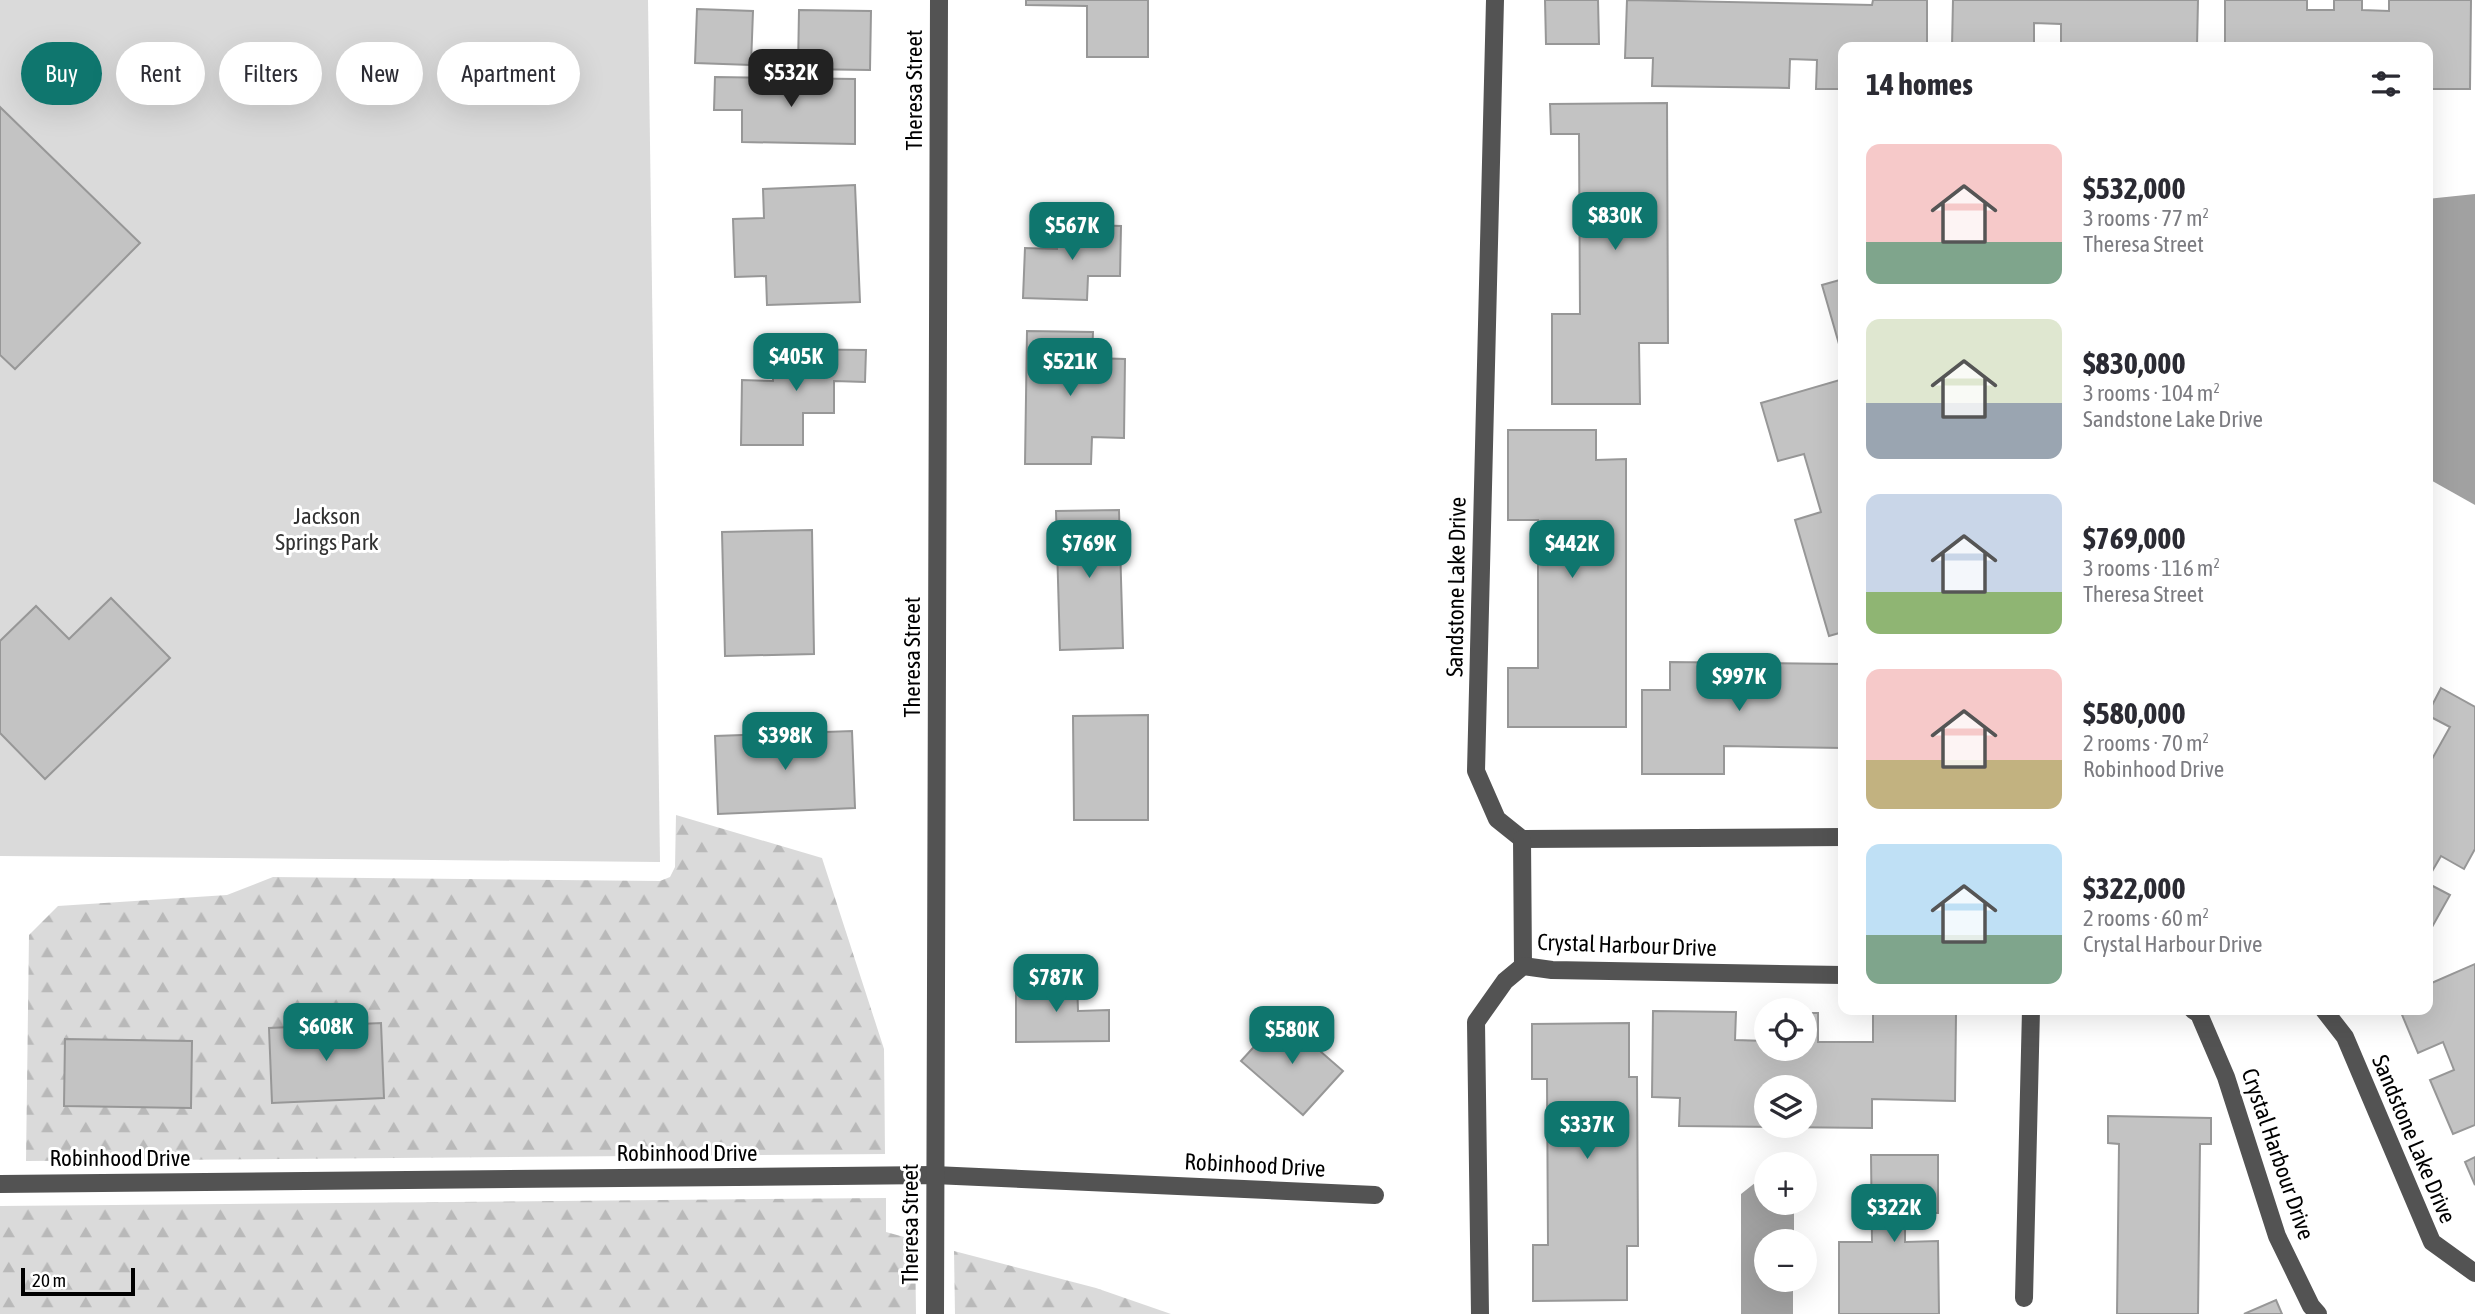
<!DOCTYPE html>
<meta charset="utf-8">
<style>
:root{--surface:#fff;--page:#f2f2f3;--text:#2b2b33;--muted:#7c7c81;--accent:#0f766e}
body{margin:0;font-family:"Asap Condensed",sans-serif;background:var(--page);color:var(--text);height:100vh;display:flex;flex-direction:column;font-size:26px;white-space:nowrap}
*{box-sizing:border-box;margin:0}
p{font-size:23px;color:var(--muted)}
.icon{flex:none;width:38px;height:38px;fill:none;stroke:currentColor;stroke-width:2;stroke-linecap:round;stroke-linejoin:round}
.map{position:relative;flex:1;overflow:hidden}
.sheet{position:absolute;left:1838px;top:42px;width:595px;height:973px;display:flex;flex-direction:column;background:var(--surface);border-radius:14px;box-shadow:0 7px 28px #0002}
.sheet>*{flex:none}
.banner{position:absolute;left:21px;top:42px;width:665px;height:63px;display:flex;gap:14px}
.tools{position:absolute;left:1754px;top:998px;display:grid;gap:14px}
.tools a{display:grid;place-items:center;width:63px;height:63px;border-radius:50%;background:var(--surface);box-shadow:0 7px 28px #0002;font-size:35px}
.scale{position:absolute;left:21px;bottom:18px;width:114px;box-sizing:border-box;padding-left:7px;border:4px solid #000;border-top:0;font-size:19px;line-height:24px;white-space:nowrap;color:#000;-webkit-text-stroke:5px #fff;paint-order:stroke}
.price{position:absolute;translate:-50% -60px;padding:0 16px;border-radius:14px;background:var(--accent);color:#fff;font-size:23px;line-height:46px;filter:drop-shadow(0 2px 4px #0008)}
.price::after{content:'';position:absolute;left:50%;top:42px;width:21px;height:16px;margin-left:-10px;background:inherit;clip-path:polygon(0 0,100% 0,50% 100%)}
.price.current{background:#222;color:#fff}
ul{padding:0;list-style:none}
li{display:flex;align-items:center;gap:21px;height:175px;padding:0 28px}
li span{display:grid;place-items:center;flex:none;width:196px;height:140px;border-radius:14px;color:#555}
li>.icon{margin-inline-start:auto}
span .icon{width:84px;height:84px;fill:#fffc;stroke-width:1}
li b{font-size:30px}
h2{display:flex;justify-content:space-between;align-items:center;height:84px;padding:0 28px;font-size:30px}
.pill{padding:0 24px;border-radius:32px;background:var(--surface);box-shadow:0 7px 28px #0002;font-size:24px;line-height:63px}
.pill.current{background:var(--accent);color:#fff}
.map>svg:first-child{display:block}
</style>
<div class="map">
<svg width="2475" height="1314" viewBox="0 0 2475 1314">
<defs>
<pattern id="forest-firs" width="22" height="20" patternUnits="userSpaceOnUse" patternTransform="scale(1.75)"><rect width="22" height="20" fill="#dadada"/><path d="M5 1l3.5 6h-7zM16 11l3.5 6h-7z" fill="#b9b9b9"/></pattern>
</defs>
<rect width="100%" height="100%" fill="#fff"/>
<g fill="url(#forest-firs)">
<path d="M676,815l146,43 62,191 1,105 -859,7 3,-226 29,-29 169,-11 46,-18 387,4 10,-4 5,-10z"/>
<path d="M886,1198v34l29,8 1,74h-916v-108z"/>
<path d="M954,1251l142,37 75,26h-216z"/>
</g>
<path fill="#dadada" d="M0,0h648l12,862 -660,-6z"/>
<g fill="#a1a1a1">
<path d="M2475,194v311l-48,-27v-279z"/>
<path d="M1765,1175l1,27h28v39h-28v38h27v35h-52v-120z"/>
</g>
<g fill="#c3c3c3" stroke="#979797" stroke-width="2" fill-rule="evenodd">
<path d="M1026,0h122v57h-61v-51l-61,-1z"/>
<path d="M1545,0h53l1,44h-53z"/>
<path d="M1627,0l245,5 1,-5h54v47h-84v42h-27l1,-29 -27,-1 -1,29 -137,-2 1,-28h-28z"/>
<path d="M1953,0h245l-1,47h-136v-23l-27,-1v24h-82z"/>
<path d="M2225,0h82v10h27v-10h28v10l27,1v-11h82l-1,89h-43v-42h-202z"/>
<path d="M697,9l56,2 -2,54 -56,-2z"/>
<path d="M799,10l72,1 -1,59 -72,-1z"/>
<path d="M715,77l140,2v65l-113,-2v-32h-28z"/>
<path d="M1667,103l1,240h-29l1,61h-88v-90h28l-1,-180h-28l-1,-30z"/>
<path d="M0,107l140,136 -125,126 -15,-14z"/>
<path d="M855,185l5,117 -93,3 -1,-29 -31,1 -2,-58 31,-1 -1,-29z"/>
<path d="M1057,224l64,2 -1,50h-32l-1,24 -64,-2 2,-50 32,1z"/>
<path d="M1843,279v79l-21,-73z"/>
<path d="M1027,331l66,1 -1,26 33,1 -1,79 -32,-1 -1,27h-66z"/>
<path d="M773,349l93,1 -1,32 -31,-1v32h-31v32h-62l1,-65 31,1z"/>
<path d="M1843,379v253l-14,4 -34,-116 26,-8 -17,-58 -26,7 -17,-58z"/>
<path d="M1508,430h88v30l30,-1v268h-118v-59h30v-148h-30z"/>
<path d="M1119,510l4,138 -63,2 -4,-139z"/>
<path d="M812,530l2,124 -89,2 -3,-124z"/>
<path d="M111,598l59,60 -125,121 -45,-46v-92l36,-35 33,33z"/>
<path d="M1670,662l173,2v84l-119,-2v28h-82v-84h28z"/>
<path d="M2441,688l34,19v142l-11,20 -23,-13 -14,24v-112l23,-41 -23,-12z"/>
<path d="M1148,715v105h-74l-1,-104z"/>
<path d="M852,731l3,77 -137,6 -3,-78z"/>
<path d="M2427,883l23,12 -23,41z"/>
<path d="M2475,964v161l-22,9 -23,-54 24,-10 -11,-28 -25,11 -18,-43h27v-25z"/>
<path d="M1016,980h61l1,31 31,-1v31l-93,1z"/>
<path d="M1653,1011l83,1 -1,28 31,1v7h38v-35h14v29h55v-28h83l-1,87 -83,-2v29l-193,-2 1,-28 -28,-1zM1766,1087h38v38h-38z"/>
<path d="M1281,1017l62,54 -40,44 -62,-54z"/>
<path d="M381,1023l3,75 -112,5 -3,-75z"/>
<path d="M1629,1023v54h8l1,169h-11v54l-94,1v-56h15l-1,-166h-15v-55z"/>
<path d="M65,1039l127,2 -1,67 -127,-2z"/>
<path d="M2108,1116l103,2v26h-11l-2,170h-81l2,-170 -11,-1z"/>
<path d="M1871,1155h67v58h-33v29l33,-1 1,73h-100v-72h33z"/>
<path d="M2475,1157v28l-10,-23z"/>
<path d="M2276,1300l6,14h-38z"/>
</g>
<g fill="none" stroke-linecap="round" stroke-linejoin="round">
<g stroke="#535353" stroke-width="18">
<path d="M1495,0l-19,771 21,48 25,20 321,-2"/>
<path d="M1522,839l1,127"/>
<path d="M2193,1010l6,4 27,63 51,159 34,70 7,8"/>
<path d="M2324,1010l21,27 87,205 43,31"/>
<path d="M0,1184l934,-9 441,20"/>
<path d="M2024,1298l7,-288"/>
<path d="M935,1314l4,-1314"/>
<path d="M1480,1314l-4,-292 29,-41 18,-15 29,4 291,5"/>
</g>
</g>
<g text-anchor="middle" stroke-width="6" stroke-linejoin="round" paint-order="stroke">
<g font-size="23" fill="#000" stroke="#fff">
<text transform="translate(914 90) rotate(-90)" y="8">Theresa Street</text>
<text transform="translate(1456 587) rotate(-89)" y="8">Sandstone Lake Drive</text>
<text transform="translate(912 657) rotate(-90)" y="8">Theresa Street</text>
<text transform="translate(1627 945) rotate(2)" y="8">Crystal Harbour Drive</text>
<text transform="translate(2414 1139) rotate(67)" y="8">Sandstone Lake Drive</text>
<text x="687" y="1161">Robinhood Drive</text>
<text transform="translate(2278 1154) rotate(71)" y="8">Crystal Harbour Drive</text>
<text x="120" y="1166">Robinhood Drive</text>
<text transform="translate(1255 1165) rotate(3)" y="8">Robinhood Drive</text>
<text transform="translate(910 1224) rotate(-90)" y="8">Theresa Street</text>
</g>
<g font-size="23" fill="#313131" stroke="#fff">
<text x="327" y="524">Jackson<tspan x="327" dy="26">Springs Park</tspan></text>
</g>
</g>
</svg>
<div class="tools">
<a><svg class="icon" aria-label="locate" viewBox="0 0 24 24"><circle cx="12" cy="12" r="6"/><path d="M12 2v4M12 18v4M2 12h4M18 12h4"/></svg></a>
<a><svg class="icon" aria-label="layers" viewBox="0 0 24 24"><path d="M12 4l9 5-9 5-9-5zM3 14l9 5 9-5"/></svg></a>
<a>+</a>
<a>−</a>
</div>
<div class="scale">20 m</div>
<b class="price current" style="left:791px;top:109px">$532K</b>
<b class="price" style="left:1615px;top:252px">$830K</b>
<b class="price" style="left:1072px;top:262px">$567K</b>
<b class="price" style="left:796px;top:393px">$405K</b>
<b class="price" style="left:1070px;top:398px">$521K</b>
<b class="price" style="left:1089px;top:580px">$769K</b>
<b class="price" style="left:1572px;top:580px">$442K</b>
<b class="price" style="left:1739px;top:713px">$997K</b>
<b class="price" style="left:785px;top:772px">$398K</b>
<b class="price" style="left:1056px;top:1014px">$787K</b>
<b class="price" style="left:326px;top:1063px">$608K</b>
<b class="price" style="left:1292px;top:1066px">$580K</b>
<b class="price" style="left:1587px;top:1161px">$337K</b>
<b class="price" style="left:1894px;top:1244px">$322K</b>
<div class="banner">
<a class="pill current">Buy</a>
<a class="pill">Rent</a>
<a class="pill">Filters</a>
<a class="pill">New</a>
<a class="pill">Apartment</a>
</div>
<section class="sheet">
<h2>14 homes<svg class="icon" aria-label="filters" viewBox="0 0 24 24"><path d="M4 7h16M4 17h16"/><circle cx="9" cy="7" r="2"/><circle cx="15" cy="17" r="2"/></svg></h2>
<ul>
<li><span style="background:linear-gradient(#f6c9c9 70%,#7fa58c 0)"><svg class="icon" aria-label="home" viewBox="0 0 24 24"><path d="M3 11l9-7 9 7M6 9v11h12V9"/></svg></span><div><b>$532,000</b><p>3 rooms · 77 m²</p><p>Theresa Street</p></div></li>
<li><span style="background:linear-gradient(#dfe7d0 60%,#9aa5b1 0)"><svg class="icon" aria-label="home" viewBox="0 0 24 24"><path d="M3 11l9-7 9 7M6 9v11h12V9"/></svg></span><div><b>$830,000</b><p>3 rooms · 104 m²</p><p>Sandstone Lake Drive</p></div></li>
<li><span style="background:linear-gradient(#c9d6e8 70%,#8fb573 0)"><svg class="icon" aria-label="home" viewBox="0 0 24 24"><path d="M3 11l9-7 9 7M6 9v11h12V9"/></svg></span><div><b>$769,000</b><p>3 rooms · 116 m²</p><p>Theresa Street</p></div></li>
<li><span style="background:linear-gradient(#f6c9c9 65%,#c2b280 0)"><svg class="icon" aria-label="home" viewBox="0 0 24 24"><path d="M3 11l9-7 9 7M6 9v11h12V9"/></svg></span><div><b>$580,000</b><p>2 rooms · 70 m²</p><p>Robinhood Drive</p></div></li>
<li><span style="background:linear-gradient(#bfe0f5 65%,#7fa58c 0)"><svg class="icon" aria-label="home" viewBox="0 0 24 24"><path d="M3 11l9-7 9 7M6 9v11h12V9"/></svg></span><div><b>$322,000</b><p>2 rooms · 60 m²</p><p>Crystal Harbour Drive</p></div></li>
</ul>
</section>
</div>
